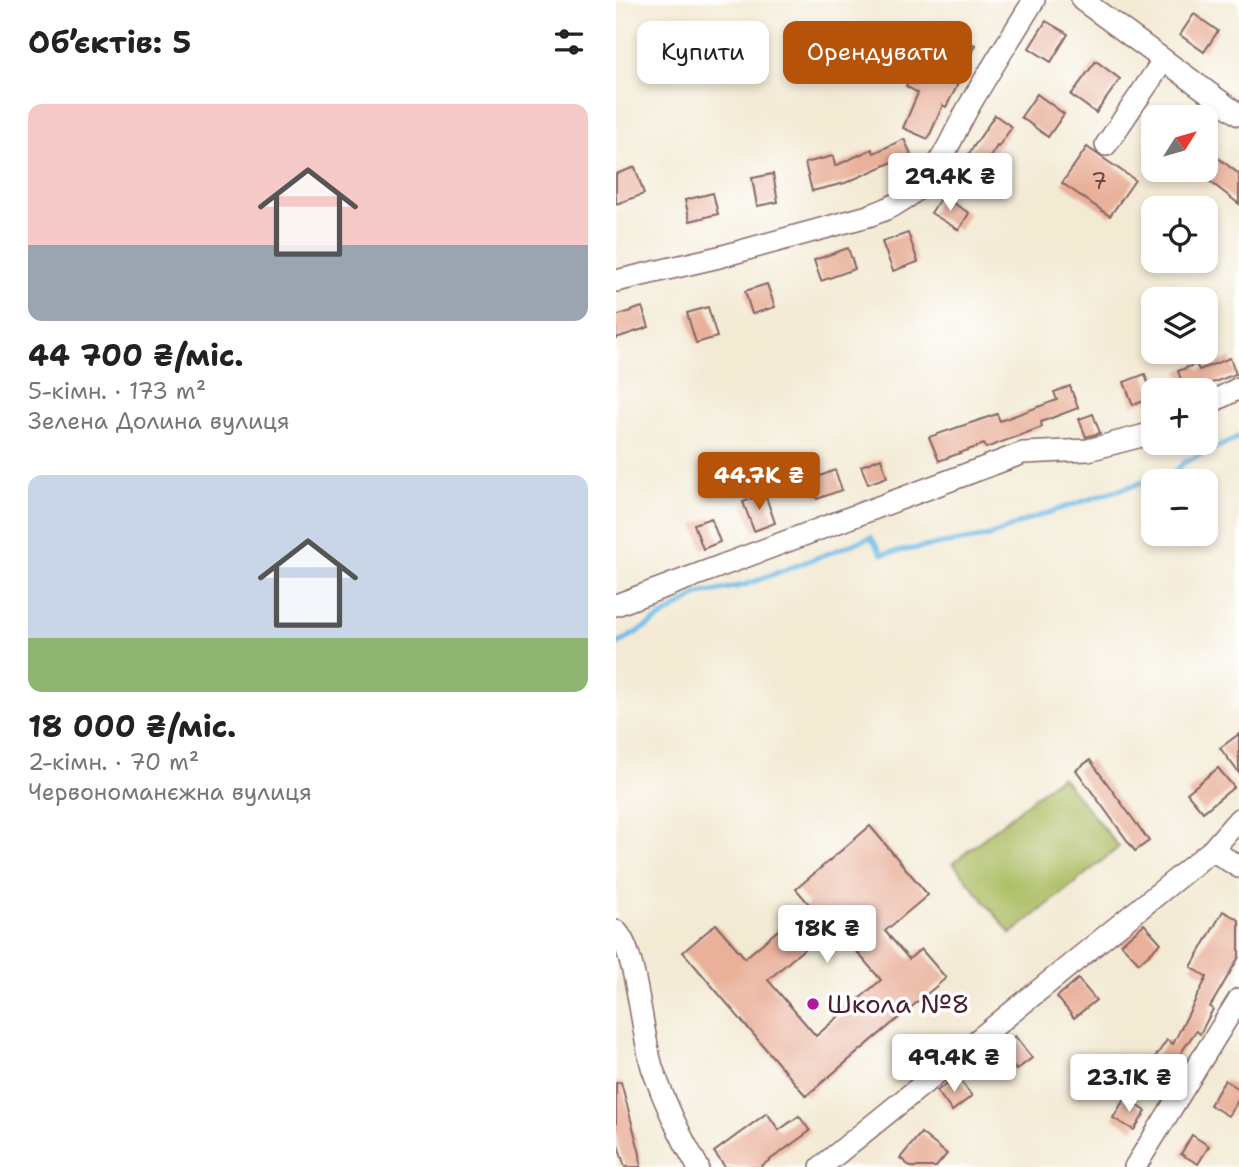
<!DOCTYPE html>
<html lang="uk">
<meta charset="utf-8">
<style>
:root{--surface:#fff;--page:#f2f2f2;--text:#222;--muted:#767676;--accent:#b45309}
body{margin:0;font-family:"Shantell Sans",sans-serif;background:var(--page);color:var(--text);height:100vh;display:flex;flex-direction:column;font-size:26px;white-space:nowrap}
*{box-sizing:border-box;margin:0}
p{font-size:23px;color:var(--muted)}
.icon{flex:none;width:38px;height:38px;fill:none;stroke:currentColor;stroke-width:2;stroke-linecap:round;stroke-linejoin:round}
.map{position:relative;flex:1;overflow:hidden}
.sheet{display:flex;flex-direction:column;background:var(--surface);width:616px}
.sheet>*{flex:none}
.guide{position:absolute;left:21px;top:21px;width:497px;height:63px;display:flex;gap:14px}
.needle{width:46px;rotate:53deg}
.tools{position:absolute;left:525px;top:105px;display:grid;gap:14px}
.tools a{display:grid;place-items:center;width:77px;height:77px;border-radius:14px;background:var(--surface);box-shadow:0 4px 10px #0003;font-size:35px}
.price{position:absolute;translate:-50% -60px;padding:0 16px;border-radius:7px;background:#fff;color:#222;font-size:23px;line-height:46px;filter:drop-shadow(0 2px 4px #0008)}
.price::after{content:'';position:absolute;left:50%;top:42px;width:21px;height:16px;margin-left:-10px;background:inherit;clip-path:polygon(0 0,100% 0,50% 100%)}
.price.on{background:var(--accent);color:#fff}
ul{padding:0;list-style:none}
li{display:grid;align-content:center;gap:14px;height:371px;padding:0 28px}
li span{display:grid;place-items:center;height:217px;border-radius:14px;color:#555}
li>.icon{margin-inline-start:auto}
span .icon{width:126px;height:126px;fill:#fffc;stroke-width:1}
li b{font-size:30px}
h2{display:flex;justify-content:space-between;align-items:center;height:84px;padding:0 28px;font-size:30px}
.tag{padding:0 24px;border-radius:14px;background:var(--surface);box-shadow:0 4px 10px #0003;font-size:24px;line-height:63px}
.tag.on{background:var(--accent);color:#fff}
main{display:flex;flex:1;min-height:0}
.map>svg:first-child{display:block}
</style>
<main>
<section class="sheet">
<h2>Об’єктів: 5<svg class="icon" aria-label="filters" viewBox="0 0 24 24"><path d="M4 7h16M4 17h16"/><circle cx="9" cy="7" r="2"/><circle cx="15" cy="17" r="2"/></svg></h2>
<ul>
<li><span style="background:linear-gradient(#f6c9c9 65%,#9aa5b1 0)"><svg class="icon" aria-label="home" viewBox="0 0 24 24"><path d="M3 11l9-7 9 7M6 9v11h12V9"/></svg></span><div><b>44 700 ₴/міс.</b><p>5-кімн. · 173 m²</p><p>Зелена Долина вулиця</p></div></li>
<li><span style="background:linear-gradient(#c9d6e8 75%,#8fb573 0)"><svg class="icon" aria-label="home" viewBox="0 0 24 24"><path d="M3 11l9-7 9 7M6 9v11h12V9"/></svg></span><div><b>18 000 ₴/міс.</b><p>2-кімн. · 70 m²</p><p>Червономанєжна вулиця</p></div></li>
</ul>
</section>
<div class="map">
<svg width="623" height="1167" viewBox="0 0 623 1167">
<rect width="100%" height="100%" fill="#fff"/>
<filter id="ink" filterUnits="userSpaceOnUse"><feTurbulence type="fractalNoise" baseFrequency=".0143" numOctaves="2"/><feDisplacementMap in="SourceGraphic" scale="14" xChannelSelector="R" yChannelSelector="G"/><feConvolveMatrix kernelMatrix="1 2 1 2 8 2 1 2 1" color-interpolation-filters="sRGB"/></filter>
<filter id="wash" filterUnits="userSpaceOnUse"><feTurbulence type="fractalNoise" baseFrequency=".00686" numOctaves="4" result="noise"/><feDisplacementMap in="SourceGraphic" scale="28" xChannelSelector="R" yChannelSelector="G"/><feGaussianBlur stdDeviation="1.57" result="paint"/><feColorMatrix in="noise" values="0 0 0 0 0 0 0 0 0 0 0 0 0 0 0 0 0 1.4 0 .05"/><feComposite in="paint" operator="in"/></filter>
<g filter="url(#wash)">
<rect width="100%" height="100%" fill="#f3ead4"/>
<path fill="#aabc60" stroke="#7a6e46" stroke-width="2" d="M445,776l58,71 -108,87 -58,-71z"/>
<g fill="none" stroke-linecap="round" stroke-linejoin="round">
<path stroke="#6cb9e6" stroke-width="5" d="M0,645l83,-51 46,-9 126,-48 11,17 108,-18 40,-17 78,-26 43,-13 15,-1 19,-17 54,-25"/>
</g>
<g id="blocks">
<g fill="#e9b09a" fill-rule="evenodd">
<path d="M578,14l24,17 -14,21 -24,-17z"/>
<path d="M430,21l22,13 -17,28 -22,-14z"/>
<path d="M337,35l22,10 -20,45 -9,17 -3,-2 -15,34 -25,-11 15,-35 -12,-7 8,-16 18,9z"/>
<path d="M480,61l24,18 -24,34 -25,-18z"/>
<path d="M421,94l27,20 -16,23 -27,-20z"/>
<path d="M379,115l17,12 -14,20 -1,-1 -18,28 -17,-10z"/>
<path d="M288,139l7,15 -66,29 -33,8 -7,-28 28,-7 2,10 37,-17 2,4z"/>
<path d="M471,147l48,33 -25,36 -48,-33z"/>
<path d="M601,157l22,17v30l-36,-28z"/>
<path d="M19,167l9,27 -28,10v-30z"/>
<path d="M157,174l5,28 -21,4 -5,-28z"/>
<path d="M97,193l5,21 -28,7 -5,-21z"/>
<path d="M326,196l27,17 -10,17 -28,-17z"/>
<path d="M292,233l10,29 -25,9 -11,-29z"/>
<path d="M232,248l7,21 -34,12 -7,-21z"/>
<path d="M151,284l8,23 -23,7 -7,-23z"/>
<path d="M26,307l7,20 -33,11v-22z"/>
<path d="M92,307l9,30 -21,6 -9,-30z"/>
<path d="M614,358l6,16 -43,16h-8l-7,-19 18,-7 3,6z"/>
<path d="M529,374l8,24 -20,7 -9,-23z"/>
<path d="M454,386l8,22 -37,14 1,5 -56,21 -2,-4 -45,17 -10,-24 68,-23 3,7 57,-21 -3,-8z"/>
<path d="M477,414l7,19 -14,4 -7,-18z"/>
<path d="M265,458l6,19 -19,7 -7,-18z"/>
<path d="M219,470l7,20 -25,9 -7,-19z"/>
<path d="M149,494l10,29 -21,8 -11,-29z"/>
<path d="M95,518l9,24 -17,7 -9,-25z"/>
<path d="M623,734v39l-19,-25z"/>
<path d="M474,760l59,81 -14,10 -59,-81z"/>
<path d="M602,768l16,19 -31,25 -16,-19z"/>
<path d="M254,826l58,69 -43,36 24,28 12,-10 25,29 -140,118 -123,-144 33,-28 29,34 64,-54 -13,-15zM217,924l48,56 -65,56 -48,-56z"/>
<path d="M607,911l16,9v37l-29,50 3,2 -13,25 -4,-3 -27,39 -15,-11 13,-19 6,4 34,-67 -16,-10z"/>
<path d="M528,924l17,19 -22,20 -18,-19z"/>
<path d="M462,979l18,21 -22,18 -17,-21z"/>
<path d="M399,1036l17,22 -16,12 -17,-22z"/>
<path d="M341,1076l15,20 -20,15 -15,-20z"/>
<path d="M609,1080l14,9v10l-11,17 -18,-11z"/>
<path d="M5,1082l19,72 1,13h-16l-9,-28v-56z"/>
<path d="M509,1098l21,13 -12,19 -21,-12z"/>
<path d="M151,1113l12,17 20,-14 11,15 -50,36h-35l-11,-15z"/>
<path d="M305,1133l26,21 -11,13h-25l-11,-9z"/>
<path d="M576,1135l17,11 -11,18 -17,-10z"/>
</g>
</g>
</g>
<g filter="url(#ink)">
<use href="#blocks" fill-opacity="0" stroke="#856666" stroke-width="2"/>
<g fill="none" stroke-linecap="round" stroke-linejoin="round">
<defs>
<g id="minor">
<path d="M466,0l157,115"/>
<path d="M490,145l57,-84"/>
<path d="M0,281l103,-24 149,-41c19,-6 35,-14 51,-28 24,-23 36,-59 53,-87 20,-34 41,-67 62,-101"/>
<path d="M590,405l33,-17"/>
<path d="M0,605l407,-152 65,-3 65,-17"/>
<path d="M596,850l27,17"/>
<path d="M0,931c21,19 26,108 37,139 12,33 27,66 45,97"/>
<path d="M205,1167l391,-317 27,-31"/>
<path d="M519,1167l104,-168"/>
</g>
</defs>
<use href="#minor" stroke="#856666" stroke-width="24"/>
<use href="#minor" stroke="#fff" stroke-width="21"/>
</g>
</g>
<circle fill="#b5179e" stroke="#fff" stroke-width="2.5" cx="197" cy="1004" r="7"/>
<g text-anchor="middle" stroke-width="7" stroke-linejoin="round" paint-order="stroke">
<g font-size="23" fill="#724347">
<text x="483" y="189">7</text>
</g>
<g font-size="26" fill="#4a1f2b" stroke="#fff" text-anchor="start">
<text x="211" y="1013">Школа №8</text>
</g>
</g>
</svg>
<div class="tools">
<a><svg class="needle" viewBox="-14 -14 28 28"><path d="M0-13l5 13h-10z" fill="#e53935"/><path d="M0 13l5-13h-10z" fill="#767676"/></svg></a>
<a><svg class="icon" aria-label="locate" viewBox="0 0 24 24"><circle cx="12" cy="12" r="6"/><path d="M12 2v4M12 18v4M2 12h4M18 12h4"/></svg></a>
<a><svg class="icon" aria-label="layers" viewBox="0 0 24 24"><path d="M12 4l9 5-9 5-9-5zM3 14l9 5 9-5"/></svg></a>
<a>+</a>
<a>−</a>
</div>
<b class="price" style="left:334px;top:213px">29.4K ₴</b>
<b class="price on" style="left:143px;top:512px">44.7K ₴</b>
<b class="price" style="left:211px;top:965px">18K ₴</b>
<b class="price" style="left:338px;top:1094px">49.4K ₴</b>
<b class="price" style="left:513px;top:1114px">23.1K ₴</b>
<div class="guide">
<a class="tag">Купити</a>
<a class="tag on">Орендувати</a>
</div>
</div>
</main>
